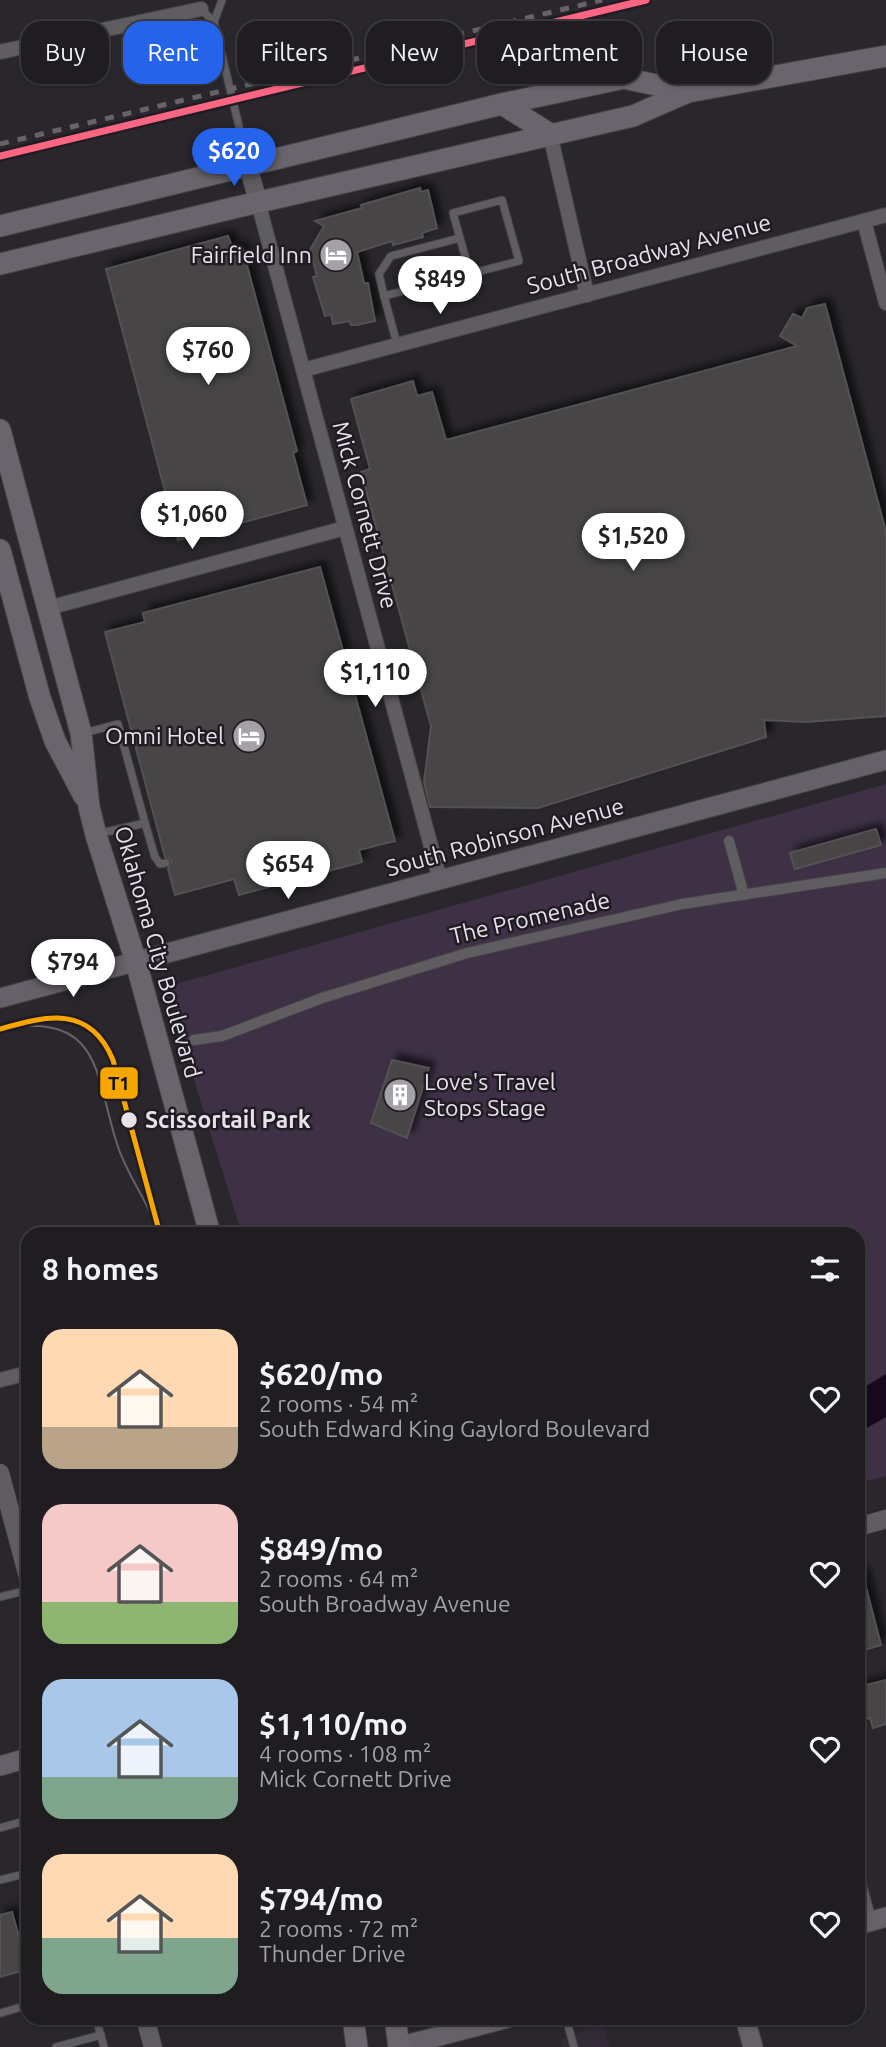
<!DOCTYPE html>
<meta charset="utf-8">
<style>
:root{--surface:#201d21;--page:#28262a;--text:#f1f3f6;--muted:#a2a2a5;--line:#3d3b3f;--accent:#2563eb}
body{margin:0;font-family:Ubuntu,sans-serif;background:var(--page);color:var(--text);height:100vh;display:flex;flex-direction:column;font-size:26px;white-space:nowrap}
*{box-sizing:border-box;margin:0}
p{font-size:23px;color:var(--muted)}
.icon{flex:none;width:38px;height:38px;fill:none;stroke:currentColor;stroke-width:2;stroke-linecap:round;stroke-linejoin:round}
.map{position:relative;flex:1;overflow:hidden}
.side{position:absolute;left:21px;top:1227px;width:844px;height:798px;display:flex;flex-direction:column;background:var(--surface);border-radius:21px;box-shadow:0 2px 5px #0004,0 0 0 2px var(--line)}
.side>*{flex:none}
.top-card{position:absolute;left:21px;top:21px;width:845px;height:63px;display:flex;gap:14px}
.price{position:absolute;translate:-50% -60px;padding:0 16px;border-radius:24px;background:#fff;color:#222;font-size:23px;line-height:46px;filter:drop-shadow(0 2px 4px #0008)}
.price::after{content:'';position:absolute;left:50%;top:42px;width:21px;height:16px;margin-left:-10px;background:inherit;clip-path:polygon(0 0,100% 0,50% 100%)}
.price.current{background:var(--accent);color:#fff}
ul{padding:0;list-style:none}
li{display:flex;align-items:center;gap:21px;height:175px;padding:0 21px}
li span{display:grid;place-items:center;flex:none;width:196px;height:140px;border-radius:21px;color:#555}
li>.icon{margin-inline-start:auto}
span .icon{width:84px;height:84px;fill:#fffc;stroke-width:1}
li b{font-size:30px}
h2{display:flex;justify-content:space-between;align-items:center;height:84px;padding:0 21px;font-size:30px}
.chip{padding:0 24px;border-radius:21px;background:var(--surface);box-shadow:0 2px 5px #0004,0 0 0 2px var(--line);font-size:24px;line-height:63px}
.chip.current{background:var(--accent);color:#fff}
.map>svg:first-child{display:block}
</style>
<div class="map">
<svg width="886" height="2047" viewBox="0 0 886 2047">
<defs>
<filter id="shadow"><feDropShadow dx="6" dy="-6" stdDeviation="3.5" flood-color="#0009"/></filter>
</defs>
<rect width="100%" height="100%" fill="#2a272c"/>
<path fill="#312936" d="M604,2024l6,23h-47l-2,-8z"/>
<path fill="#3e3146" d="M886,784v692l-28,7v-249h-616l-77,-247z"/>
<path fill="#16091d" d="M886,1374v43l-28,16v-42z"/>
<g fill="#464445" stroke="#535152" stroke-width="2" filter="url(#shadow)">
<path d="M420,188l1,4 7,-2 9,38 -15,5 1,4 -30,8 -1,-4 -35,11 7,31h4l7,38 -18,4h-6l-1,-4 -17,3 -2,-10 -6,2 -12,-39 4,-1 -7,-26 14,-24 -9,-5 47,-13 -1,-3z"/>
<path d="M228,236l5,13 9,-2 55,204 -4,2 14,52 -129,35 -72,-271z"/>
<path d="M825,304l61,228v184l-80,6 -42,-2 2,17 -228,71 -108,-1 -6,-25 7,-56 -70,-254 9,-3 -19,-70 62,-18 4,15 15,-4 14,48 351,-94 -17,-10 13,-22 9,4 5,-10z"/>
<path d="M320,567l75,274 -36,9 3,12 -123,33 -5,-16 -59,16 -7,-26 4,-8 -7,-4 -60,-225 40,-10 -2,-9z"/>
<path d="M876,829l5,16 -86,24 -5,-16z"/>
<path d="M392,1060l37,8 -22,70 -36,-15z"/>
<path d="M858,1572h4l19,73 -23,7z"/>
<path d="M886,1680v44l-13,4 -3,-10 -12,3v-34z"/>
<path d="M12,1912l16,57 -28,8v-62z"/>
</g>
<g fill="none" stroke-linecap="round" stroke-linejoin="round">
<defs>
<g id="service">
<path d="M201,9l13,13 34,142"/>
<path d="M214,22l8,-22"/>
<path d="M384,296l-5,-22 12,-18 69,-18"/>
<path d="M397,344l-13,-48 135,-35 -17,-61 -49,13 17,61"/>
<path d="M84,733l34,-9 27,99 -48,11"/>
<path d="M145,823l10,34 5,7 6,-1"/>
<path d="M0,1597l28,-7"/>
<path d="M0,1828l28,-8"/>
<path d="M858,1868l14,50"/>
<path d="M0,1880l28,-7"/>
<path d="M1,2013l27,-8"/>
<path d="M96,2018l8,29"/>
<path d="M566,2018l8,29"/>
<path d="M56,2047l45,-12"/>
</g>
<g id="pedestrian">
<path d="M729,841l15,54"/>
<path d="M194,1040l28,-4 100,-38 145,-45 215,-49 204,-31"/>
</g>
<g id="minor">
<path d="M0,52l201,-43"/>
<path d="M550,134l37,161"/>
<path d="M258,202l182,678"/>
<path d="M864,221l22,82"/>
<path d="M303,370l583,-155"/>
<path d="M48,608l297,-80"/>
<path d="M0,1380l28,-7"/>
</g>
<g id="tertiary">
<path d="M248,165l10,37"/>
<path d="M0,1473l28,104"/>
<path d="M858,1527l28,-8"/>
<path d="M145,2018l8,29"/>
</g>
<g id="secondary">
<path d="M0,998l886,-238"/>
<path d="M0,1766l28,-8"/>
<path d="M858,1925l28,-8"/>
<path d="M745,2018l8,29"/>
<path d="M398,2047l110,-29"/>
</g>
<g id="primary">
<path d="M502,104l48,30"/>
<path d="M0,226l502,-122 122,-26 64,14"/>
<path d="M0,264l233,-56 400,-92 55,-24 198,-36"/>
<path d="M0,430l81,303 8,74 7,28 40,127 74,272"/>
<path d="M0,550l40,148 15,43 29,55"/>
<path d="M353,2018l4,29"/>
<path d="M395,2018l4,29"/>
</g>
</defs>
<use href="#service" stroke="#454347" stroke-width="9"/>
<use href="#pedestrian" stroke="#454347" stroke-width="12"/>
<use href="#minor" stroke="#454347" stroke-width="16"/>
<use href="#tertiary" stroke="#454347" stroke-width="19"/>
<use href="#secondary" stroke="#454347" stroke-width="21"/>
<use href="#primary" stroke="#454347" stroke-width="23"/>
<use href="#service" stroke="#605d61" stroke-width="7"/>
<use href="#pedestrian" stroke="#605d61" stroke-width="10"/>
<use href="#minor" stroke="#605d61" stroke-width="14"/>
<use href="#tertiary" stroke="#605d61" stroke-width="18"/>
<use href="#secondary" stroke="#656168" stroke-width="19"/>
<use href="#primary" stroke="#6a656d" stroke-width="21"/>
<path stroke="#666368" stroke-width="2" d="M3,1028c101,-15 91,47 115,119 10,29 29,54 40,83"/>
<path stroke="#666368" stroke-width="5" stroke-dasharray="9 9" stroke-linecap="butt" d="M0,144l602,-144"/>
<defs>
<path id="rail-1" d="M0,156l646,-156"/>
</defs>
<use href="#rail-1" stroke="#211b24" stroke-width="12"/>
<use href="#rail-1" stroke="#fa6682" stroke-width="7"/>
<defs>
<path id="tram-1" d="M0,1029c46,-13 90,-25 113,31l47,174"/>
</defs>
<use href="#tram-1" stroke="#211b24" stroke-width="10"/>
<use href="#tram-1" stroke="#f7a600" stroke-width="5"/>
</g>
<defs>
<symbol id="hotel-disc" viewBox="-11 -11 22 22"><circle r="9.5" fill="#a4a1a7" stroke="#211b24"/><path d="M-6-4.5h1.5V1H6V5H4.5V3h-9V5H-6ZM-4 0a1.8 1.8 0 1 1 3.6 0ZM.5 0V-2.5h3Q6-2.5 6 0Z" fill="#fff"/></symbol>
<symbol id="building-disc" viewBox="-11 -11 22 22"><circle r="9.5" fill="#a4a1a7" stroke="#211b24"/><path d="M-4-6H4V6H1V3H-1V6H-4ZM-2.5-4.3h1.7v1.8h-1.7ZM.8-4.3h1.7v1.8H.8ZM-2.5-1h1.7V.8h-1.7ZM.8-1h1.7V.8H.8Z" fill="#fff"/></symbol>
</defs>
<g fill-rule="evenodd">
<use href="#hotel-disc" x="317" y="236" width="38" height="38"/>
<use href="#hotel-disc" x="230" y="717" width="38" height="38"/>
<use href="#building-disc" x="381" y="1076" width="38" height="38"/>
</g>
<circle fill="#e6e2e9" stroke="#211b24" stroke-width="2.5" cx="129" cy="1120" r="9"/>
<g text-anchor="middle" stroke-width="5" stroke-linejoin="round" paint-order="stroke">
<g font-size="23" fill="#e6e2e9" stroke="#211b24">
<text transform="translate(649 254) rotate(-15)" y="8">South Broadway Avenue</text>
<text transform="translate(365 515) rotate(75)" y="8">Mick Cornett Drive</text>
<text transform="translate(505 837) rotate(-15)" y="8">South Robinson Avenue</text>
<text transform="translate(530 918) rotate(-13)" y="8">The Promenade</text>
<text transform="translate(158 952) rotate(74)" y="8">Oklahoma City Boulevard</text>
</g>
<g font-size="23" fill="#e6e2e9" stroke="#211b24" text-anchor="end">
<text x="312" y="263">Fairfield Inn</text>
<text x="224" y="744">Omni Hotel</text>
<text x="424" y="1090" text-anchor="start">Love's Travel<tspan x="424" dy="26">Stops Stage</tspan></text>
</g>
<g font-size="23" font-weight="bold" fill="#e6e2e9" stroke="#211b24" text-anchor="start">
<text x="145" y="1128">Scissortail Park</text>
</g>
</g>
<rect stroke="#211b24" stroke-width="2.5" x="99" y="1066" width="40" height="34" rx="7" fill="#f7a600"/>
<g font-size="19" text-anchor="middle" font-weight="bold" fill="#111">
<text x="119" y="1090">T1</text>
</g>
</svg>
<b class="price current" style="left:234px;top:188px">$620</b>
<b class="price" style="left:440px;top:316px">$849</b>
<b class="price" style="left:208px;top:387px">$760</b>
<b class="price" style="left:192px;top:551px">$1,060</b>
<b class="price" style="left:633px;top:573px">$1,520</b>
<b class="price" style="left:375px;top:709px">$1,110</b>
<b class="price" style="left:288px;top:901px">$654</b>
<b class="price" style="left:73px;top:999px">$794</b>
<div class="top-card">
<a class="chip">Buy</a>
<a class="chip current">Rent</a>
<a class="chip">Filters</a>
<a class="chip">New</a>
<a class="chip">Apartment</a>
<a class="chip">House</a>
</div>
<section class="side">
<h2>8 homes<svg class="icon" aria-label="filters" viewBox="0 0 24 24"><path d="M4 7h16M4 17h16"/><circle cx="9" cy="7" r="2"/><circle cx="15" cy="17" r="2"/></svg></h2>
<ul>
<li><span style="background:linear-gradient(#ffd9b3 70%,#b9a48a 0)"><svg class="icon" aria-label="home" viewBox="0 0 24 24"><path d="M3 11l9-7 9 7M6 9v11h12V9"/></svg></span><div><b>$620/mo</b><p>2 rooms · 54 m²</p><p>South Edward King Gaylord Boulevard</p></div><svg class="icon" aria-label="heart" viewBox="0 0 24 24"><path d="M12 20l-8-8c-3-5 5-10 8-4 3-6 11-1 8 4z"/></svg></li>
<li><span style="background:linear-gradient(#f6c9c9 70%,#8fb573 0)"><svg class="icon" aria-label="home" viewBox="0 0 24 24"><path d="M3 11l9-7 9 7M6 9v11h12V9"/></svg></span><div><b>$849/mo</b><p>2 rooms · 64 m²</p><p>South Broadway Avenue</p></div><svg class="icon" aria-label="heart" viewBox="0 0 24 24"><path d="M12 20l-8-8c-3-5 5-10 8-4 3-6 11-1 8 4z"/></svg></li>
<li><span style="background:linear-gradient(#a9c7e8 70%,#7fa58c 0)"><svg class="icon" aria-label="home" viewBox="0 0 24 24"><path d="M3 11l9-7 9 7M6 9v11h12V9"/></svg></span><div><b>$1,110/mo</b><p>4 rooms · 108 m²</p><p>Mick Cornett Drive</p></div><svg class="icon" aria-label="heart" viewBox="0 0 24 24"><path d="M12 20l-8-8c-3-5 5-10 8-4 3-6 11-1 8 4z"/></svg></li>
<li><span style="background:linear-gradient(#ffd9b3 60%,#7fa58c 0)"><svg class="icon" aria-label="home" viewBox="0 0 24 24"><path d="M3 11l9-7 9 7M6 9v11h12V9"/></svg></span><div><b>$794/mo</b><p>2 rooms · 72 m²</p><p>Thunder Drive</p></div><svg class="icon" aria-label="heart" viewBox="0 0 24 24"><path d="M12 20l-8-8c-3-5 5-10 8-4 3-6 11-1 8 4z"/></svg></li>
</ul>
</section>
</div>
